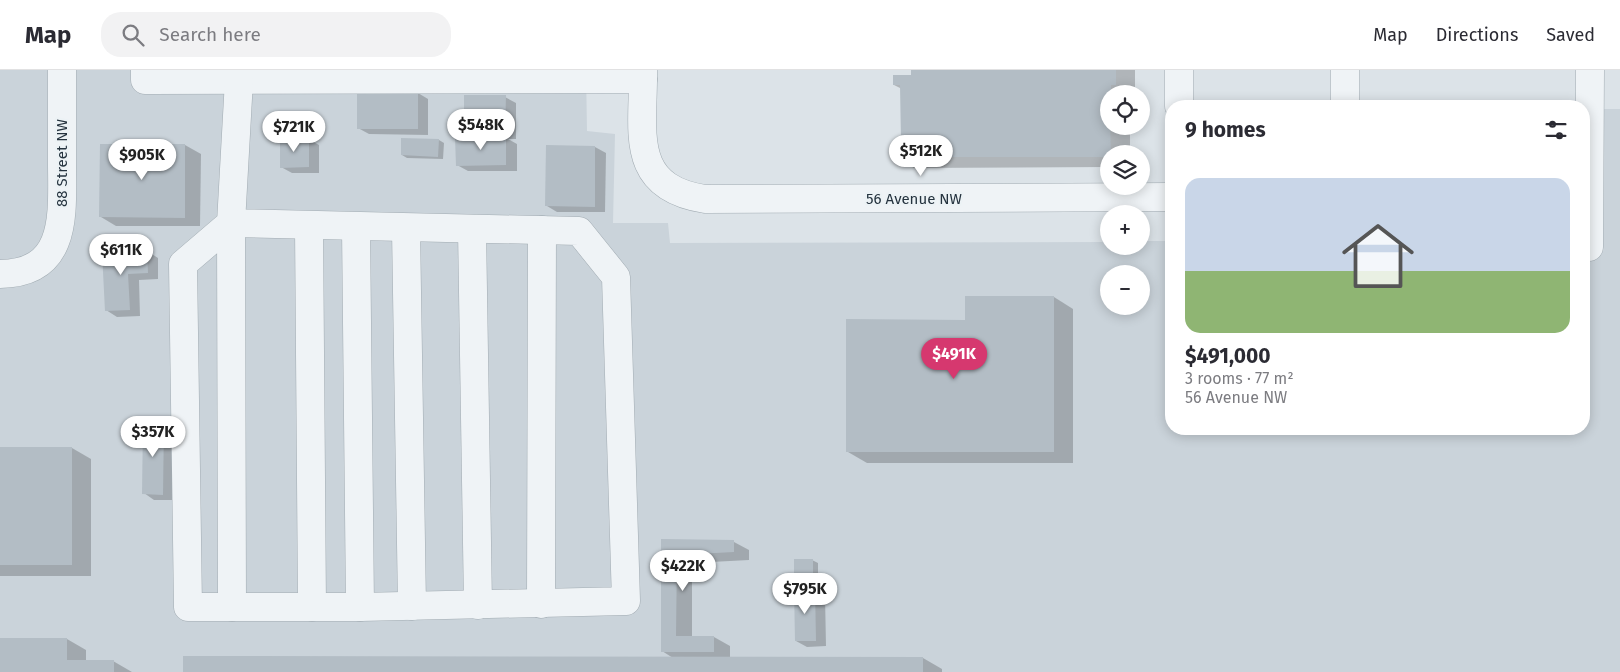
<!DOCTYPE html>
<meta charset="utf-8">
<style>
:root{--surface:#fff;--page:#f2f2f3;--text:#2b2b33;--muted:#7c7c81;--line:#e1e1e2;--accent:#d6386f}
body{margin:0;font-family:"Fira Sans",sans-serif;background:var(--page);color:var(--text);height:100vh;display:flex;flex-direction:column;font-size:19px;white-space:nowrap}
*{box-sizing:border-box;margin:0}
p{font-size:16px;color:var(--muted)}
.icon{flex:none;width:28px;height:28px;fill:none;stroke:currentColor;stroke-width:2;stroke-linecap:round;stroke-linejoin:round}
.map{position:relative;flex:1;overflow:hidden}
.drawer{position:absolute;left:1165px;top:30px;width:425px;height:335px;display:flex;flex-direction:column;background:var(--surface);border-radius:20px;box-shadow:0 2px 12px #0003}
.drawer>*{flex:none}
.fabs{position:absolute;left:1100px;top:15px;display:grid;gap:10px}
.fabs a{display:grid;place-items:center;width:50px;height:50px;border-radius:50%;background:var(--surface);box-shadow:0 2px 12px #0003;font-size:25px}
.price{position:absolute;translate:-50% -42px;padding:0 11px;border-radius:18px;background:#fff;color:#222;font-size:16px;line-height:32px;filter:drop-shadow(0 1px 2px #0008)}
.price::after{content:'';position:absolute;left:50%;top:30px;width:15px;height:11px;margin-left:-8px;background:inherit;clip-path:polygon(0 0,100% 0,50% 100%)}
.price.current{background:var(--accent);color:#fff}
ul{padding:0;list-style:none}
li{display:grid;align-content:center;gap:10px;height:265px;padding:0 20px}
li span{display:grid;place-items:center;height:155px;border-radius:15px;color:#555}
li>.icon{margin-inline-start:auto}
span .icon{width:90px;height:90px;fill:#fffc;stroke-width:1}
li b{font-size:21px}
h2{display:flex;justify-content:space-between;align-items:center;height:60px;padding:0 20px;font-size:21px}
header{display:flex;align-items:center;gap:30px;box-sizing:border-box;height:70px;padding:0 25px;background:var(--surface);border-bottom:1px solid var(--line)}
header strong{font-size:24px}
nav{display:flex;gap:28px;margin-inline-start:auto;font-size:18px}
.search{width:350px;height:45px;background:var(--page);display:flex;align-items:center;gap:12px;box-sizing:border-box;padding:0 18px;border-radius:20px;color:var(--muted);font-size:19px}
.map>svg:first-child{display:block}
</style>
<header>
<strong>Map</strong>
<div class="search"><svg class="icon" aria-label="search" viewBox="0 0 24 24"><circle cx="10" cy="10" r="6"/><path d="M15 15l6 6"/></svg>Search here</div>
<nav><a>Map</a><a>Directions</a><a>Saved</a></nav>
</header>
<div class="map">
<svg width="1620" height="602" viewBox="0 0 1620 602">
<rect width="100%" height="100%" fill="#dce3e8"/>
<path fill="#cad3da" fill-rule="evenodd" d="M0,0h586l1,61 28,3 -2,89h55l2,20 439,-1v4h32v-5h30v188h413v-320h36v563h-1620zM1109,204h32v32h-32z"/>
<g fill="#0003">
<path d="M913,0h222v24h-26v32h21v28h-21v13l-195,1 -19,-12 7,-13v-54l-8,-4 19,-8z"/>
<path d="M418,23l10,6v36l-59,-1 -11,-6z"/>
<path d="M505,27l11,6v36h-8l9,5v27h-49l-11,-6 18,-27 -10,-6z"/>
<path d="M308,69l11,6v28h-27l-11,-6z"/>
<path d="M439,70l5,3 -1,16 -36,-1 -5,-3z"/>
<path d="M101,75h84l16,9 -1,72h-84l-15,-9z"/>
<path d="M547,77h48l11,6 -1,59h-48l-10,-6z"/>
<path d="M147,181l11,7v21l-19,1 1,36 -23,1 -11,-7 -2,-57z"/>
<path d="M1054,227l19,12v154h-206l-19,-11 118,-131z"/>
<path d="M164,353l10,7 -1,70h-19l-10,-7z"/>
<path d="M0,378h72l19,11v117h-91z"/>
<path d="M662,471l72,1 15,8v10l-57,3v74h22l16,9v12h193l19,11v3h-758l489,-14 -11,-7z"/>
<path d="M812,490l6,3v26h-4l11,6 1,51 -19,1 -11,-6 5,-52 -5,-3z"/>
<path d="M0,569h67l19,11v11h27l19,11h-132z"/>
</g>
<g fill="#b3bdc5">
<path d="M911,0h205v15h-5v9h-2l2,60 -2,3h-215v-15h7l-1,-57h-7v-10h18z"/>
<path d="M357,21l61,1v37h-61z"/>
<path d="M464,25h42l-1,38h-41z"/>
<path d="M506,66v29l-50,1 -1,-29z"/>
<path d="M280,68h29v29l-29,1z"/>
<path d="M401,68l38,1 -1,18 -37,-2z"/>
<path d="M100,74h85v74l-86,-1z"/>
<path d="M546,75l49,1v61l-50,-1z"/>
<path d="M147,180l1,23 -20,1 2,36 -25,1 -3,-59z"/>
<path d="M965,226h89v156h-208v-133l119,1z"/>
<path d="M143,352h21l-1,73 -21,-1z"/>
<rect x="0" y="377" width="72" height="118"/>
<path d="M661,469l73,1v12l-57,3 -1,81h38v16h-53z"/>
<rect x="794" y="489" width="19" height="28"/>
<path d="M794,518h21l1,53h-21z"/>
<path d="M0,568h67v22h47v12h-114z"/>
<path d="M183,586l740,1v15h-740z"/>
</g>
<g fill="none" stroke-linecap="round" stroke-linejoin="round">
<defs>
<g id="minor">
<path d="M145,0v10l498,-1"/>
<path d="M643,0c1,60 -16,117 62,129l466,-2"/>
<path d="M1179,36v-36"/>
<path d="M1345,36v-36"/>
<path d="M231,153l-48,41 5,343h172l266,-6 -10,-324 -37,-46 -348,-8 8,-143"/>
<path d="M231,153l1,384"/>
<path d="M309,156l3,381"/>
<path d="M356,157l4,380"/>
<path d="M406,159l6,377"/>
<path d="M472,159l6,376"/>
<path d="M1589,177l1,-177"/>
<path d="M0,204c69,-1 62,-61 62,-112 0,-31 0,-61 0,-92"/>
<path d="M541,534l1,-374"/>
</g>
</defs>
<use href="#minor" stroke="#a1abb2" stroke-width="29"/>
<use href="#minor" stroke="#eff3f6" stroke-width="28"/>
</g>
<g text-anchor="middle" stroke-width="4.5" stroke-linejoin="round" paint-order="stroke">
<g font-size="15" fill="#25333f" stroke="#ecf2f5">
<text transform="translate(62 93) rotate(-90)" y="5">88 Street NW</text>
<text x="914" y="134">56 Avenue NW</text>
</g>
</g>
</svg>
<div class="fabs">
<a><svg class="icon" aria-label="locate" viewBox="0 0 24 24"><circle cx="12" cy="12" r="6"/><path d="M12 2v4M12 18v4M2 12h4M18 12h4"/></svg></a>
<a><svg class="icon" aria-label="layers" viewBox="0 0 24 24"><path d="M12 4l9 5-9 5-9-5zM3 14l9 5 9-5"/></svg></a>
<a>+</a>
<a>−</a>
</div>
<b class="price" style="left:481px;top:81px">$548K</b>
<b class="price" style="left:294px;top:83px">$721K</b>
<b class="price" style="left:921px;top:107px">$512K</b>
<b class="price" style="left:142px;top:111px">$905K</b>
<b class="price" style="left:121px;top:206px">$611K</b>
<b class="price current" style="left:954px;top:310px">$491K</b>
<b class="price" style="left:153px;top:388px">$357K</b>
<b class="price" style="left:683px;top:522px">$422K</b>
<b class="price" style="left:805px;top:545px">$795K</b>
<section class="drawer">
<h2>9 homes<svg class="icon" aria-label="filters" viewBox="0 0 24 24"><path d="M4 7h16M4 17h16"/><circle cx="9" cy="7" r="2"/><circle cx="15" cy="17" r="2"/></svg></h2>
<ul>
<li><span style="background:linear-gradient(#c9d6e8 60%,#8fb573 0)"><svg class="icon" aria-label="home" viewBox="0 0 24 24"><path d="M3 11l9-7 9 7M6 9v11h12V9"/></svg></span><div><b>$491,000</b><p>3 rooms · 77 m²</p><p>56 Avenue NW</p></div></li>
</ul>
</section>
</div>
